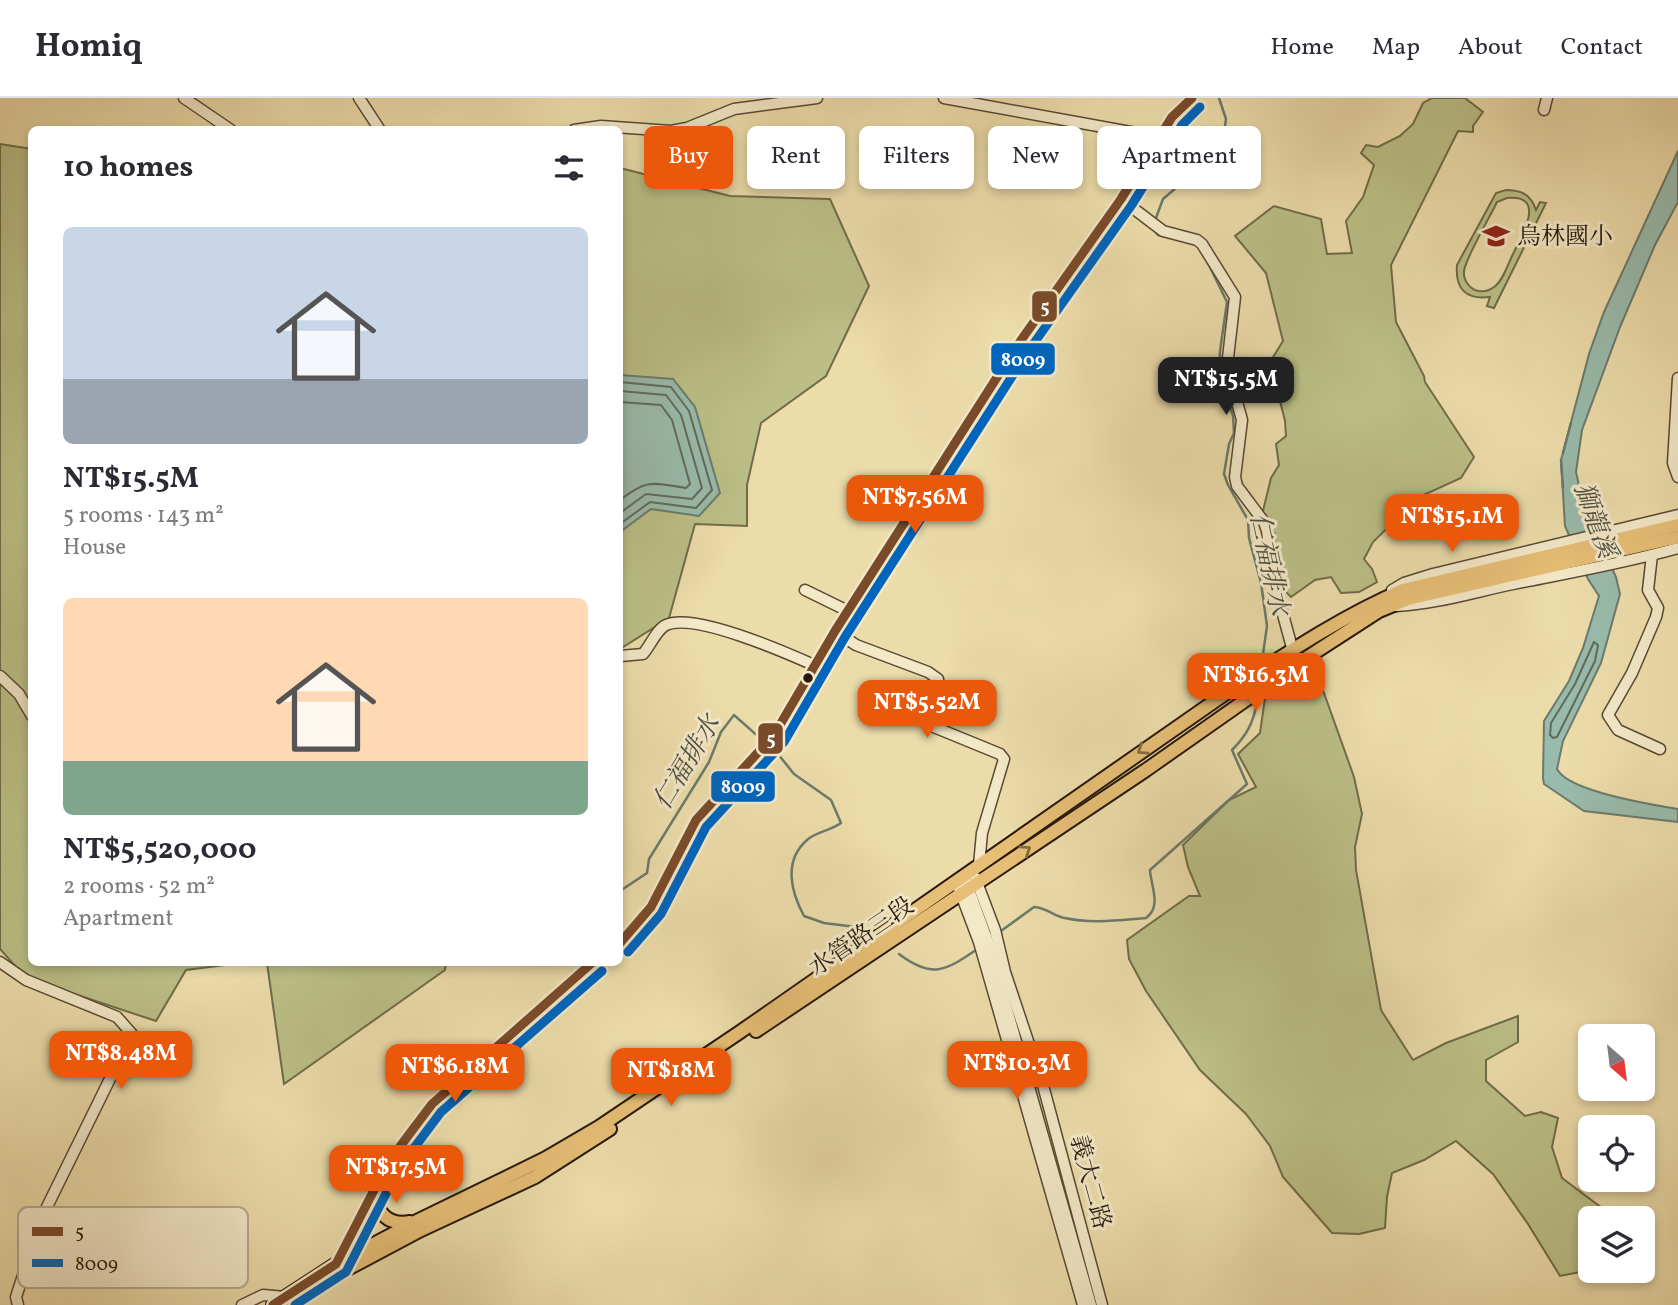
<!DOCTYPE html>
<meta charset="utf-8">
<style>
:root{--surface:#fff;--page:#f7f7f7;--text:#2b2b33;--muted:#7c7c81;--line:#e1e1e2;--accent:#ea580c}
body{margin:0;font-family:Vollkorn,"Noto Serif TC",serif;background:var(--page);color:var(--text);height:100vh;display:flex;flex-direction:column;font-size:26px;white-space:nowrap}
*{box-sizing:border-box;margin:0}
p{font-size:23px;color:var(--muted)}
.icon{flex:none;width:38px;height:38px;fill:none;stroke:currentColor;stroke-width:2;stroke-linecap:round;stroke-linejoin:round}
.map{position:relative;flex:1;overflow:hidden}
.side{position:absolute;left:28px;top:28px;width:595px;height:840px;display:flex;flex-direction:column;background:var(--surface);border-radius:10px;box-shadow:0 4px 10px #0003}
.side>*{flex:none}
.top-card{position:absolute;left:644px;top:28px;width:665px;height:63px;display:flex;gap:14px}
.needle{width:46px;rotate:152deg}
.controls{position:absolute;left:1578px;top:926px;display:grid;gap:14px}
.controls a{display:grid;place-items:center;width:77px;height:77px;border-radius:10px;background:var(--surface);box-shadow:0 4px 10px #0003;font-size:35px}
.price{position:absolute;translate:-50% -60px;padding:0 16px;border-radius:14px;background:var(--accent);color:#fff;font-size:23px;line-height:46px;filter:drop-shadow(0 2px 4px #0008)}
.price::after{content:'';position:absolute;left:50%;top:42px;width:21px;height:16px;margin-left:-10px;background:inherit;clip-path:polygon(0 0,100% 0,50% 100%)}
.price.active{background:#222;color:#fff}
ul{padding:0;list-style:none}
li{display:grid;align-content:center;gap:14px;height:371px;padding:0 35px}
li span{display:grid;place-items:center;height:217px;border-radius:10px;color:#555}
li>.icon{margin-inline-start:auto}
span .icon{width:126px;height:126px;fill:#fffc;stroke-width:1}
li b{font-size:30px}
h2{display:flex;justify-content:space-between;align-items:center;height:84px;padding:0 35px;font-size:30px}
.pill{padding:0 24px;border-radius:10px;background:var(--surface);box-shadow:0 4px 10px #0003;font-size:24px;line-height:63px}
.pill.active{background:var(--accent);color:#fff}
header{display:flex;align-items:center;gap:42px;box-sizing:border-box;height:98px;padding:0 35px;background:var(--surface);border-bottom:2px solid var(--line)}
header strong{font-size:33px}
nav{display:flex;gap:38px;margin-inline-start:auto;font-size:24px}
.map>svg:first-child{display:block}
</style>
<header>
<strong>Homiq</strong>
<nav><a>Home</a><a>Map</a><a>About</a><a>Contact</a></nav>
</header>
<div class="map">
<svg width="1678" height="1207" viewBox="0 0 1678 1207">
<rect width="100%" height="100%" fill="#ecdcaa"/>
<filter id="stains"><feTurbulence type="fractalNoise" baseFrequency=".00286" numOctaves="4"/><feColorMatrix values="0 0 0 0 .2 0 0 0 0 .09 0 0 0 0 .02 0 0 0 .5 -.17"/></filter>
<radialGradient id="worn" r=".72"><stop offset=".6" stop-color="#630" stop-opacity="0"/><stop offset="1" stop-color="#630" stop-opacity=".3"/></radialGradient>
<g fill="#bbbf86" stroke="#706c48" stroke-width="2" fill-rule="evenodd">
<path d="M1432,0h33l18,14 -10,14v6l-15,-1 -67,134 5,57 28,54 1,6 49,75 -13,21 -42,19 -46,45 -9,17 8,10 5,13 -18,10 -18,1 -10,-16 -16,3 -24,17 -11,-11 -7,-25 2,-27 -13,-19 9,-37 8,-13 -3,-21 10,-8 -1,-15 -15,-59 13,-21 -17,-68 -31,-37 39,-30 47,13 6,35 25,-1 -6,-32 17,-24 11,-32 -13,-12 5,-8 12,2 22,-11 13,-12 10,-21z"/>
<path d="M0,46l32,5v813l209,1 -55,7 -30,51 -130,-43 -26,-29z"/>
<path d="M620,70l110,28 100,3 39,87 -43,90 -65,47 -14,62v41l-52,-2 -26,94 -49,31z"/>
<path d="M1506,92c16,0 25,5 30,20l4,-8 6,1 -52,105 -7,-2 3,-9c-24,3 -35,-8 -33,-32l39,-72zM1507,100c41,-4 14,39 6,56 -5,10 -10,27 -19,33 -4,3 -10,5 -15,4 -9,-1 -16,-11 -15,-20 2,-14 26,-54 33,-69z"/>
<path d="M1314,567l40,112 8,37 -7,33 1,23 25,140 32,50 33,-17 72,-27v26l-32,18v21l39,35 16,-4 17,6 -6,29 10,31 48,36 -1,4h-18v45l-6,8 -25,5 -32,-52 -35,-50 -37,-33 -32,19 -32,13 -5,24 -2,31 -26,6 -27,-1 -49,-56 -13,-31 -24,-32 -46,-44 -54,-79 -17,-32 -2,-19 62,-44h11l-12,-29 -5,-22 46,-45 27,-13 -18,-33 22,-21 5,-35z"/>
<path d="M267,865v-1l179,1 -1,7 -161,114z"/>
</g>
<g fill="#99bbac" stroke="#6b7a6c" stroke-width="2">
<path d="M1678,53v51l-23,43 -35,82 -38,103 -6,42 7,31 33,74 4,17 -19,69 -38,78 -6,28c11,22 96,36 121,40v13l-94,-11 -40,-27 -1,-6 1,-57 25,-40 14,-33 16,-52 -11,-17 -23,-53 -4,-66 28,-106 15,-42z"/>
<path d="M620,277l53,4 22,28 25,86 -21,23 -48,-7 -31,23z"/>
</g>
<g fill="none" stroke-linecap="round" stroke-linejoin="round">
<g stroke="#606a5c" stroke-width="2">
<path d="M620,284l51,5 18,24 23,79 -16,18 -46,-6 -30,22"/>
<path d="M620,293l46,4 15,20 21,73 -10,11 -46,-5 -26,19"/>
<path d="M620,304l41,3 11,15 18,64 -4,4c-33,-5 -38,-10 -66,12"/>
<path d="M1594,544l4,3 -3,16 -38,76 -4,1 -3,-3 1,-12 24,-39z"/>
</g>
<g stroke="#6b7a6c" stroke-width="2.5">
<path d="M1156,120l7,-19 21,-18 41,-55 1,-7 -7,-21"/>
<path d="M1155,133l3,4 18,4"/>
<path d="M1206,161l21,43 -7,49 -1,20 14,45 1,17 -5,11 -5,30 4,11 20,35 1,18 12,45 6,43 -4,28"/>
<path d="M1563,355l8,-30"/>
<path d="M1561,362l2,28"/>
<path d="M620,793l27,-18 2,-14 60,-97 12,-30 13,-17 44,39 16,20 37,26 10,23c-11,8 -26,9 -34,17 -24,21 -16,52 -3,76l20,7 40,5"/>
<path d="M1001,833l33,-24c14,1 19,9 31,11 26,6 55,2 81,0 16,-12 5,-31 4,-48l97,-86 -15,-34c15,-15 21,-27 25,-47"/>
<path d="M899,856c33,25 46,17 77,-4"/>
</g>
<defs>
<g id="minor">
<path d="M184,0l47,32"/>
<path d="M359,0l21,32"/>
<path d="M944,0l214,39"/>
<path d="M1544,12l3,-12"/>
<path d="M574,32l27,-4 70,5 16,-3 47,-19 83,-11"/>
<path d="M1121,101l42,32 34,9 5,4 33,53 -7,61 1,15 13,47 -7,57 2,9 27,36 3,9 5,43 22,81"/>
<path d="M1678,280l-5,85 5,14"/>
<path d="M1652,457l-4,35 10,18 -2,9 -24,56 -24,42 10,15 42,19"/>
<path d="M805,492l43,21"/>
<path d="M1392,492l12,-7 29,-9 245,-59"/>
<path d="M1396,508c40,-2 78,-14 117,-22 55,-11 111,-21 165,-36"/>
<path d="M835,533l21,14 72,27 10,7 1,8 -10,29 5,11 66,27 4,5 -22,74 -3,32"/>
<path d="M620,558l23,-2c7,-8 14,-25 23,-29 28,-13 121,28 150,41"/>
<path d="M0,578l19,18 13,22"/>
<path d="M964,778l23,63 104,366"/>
<path d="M975,779l20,53 10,42 39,117 58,216"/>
<path d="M956,783l23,61 104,363"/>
<path d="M620,845l9,-8 22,-28 45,-87 78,-85 61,-104 182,-285 104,-147 51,-82 20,-19"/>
<path d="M0,864l26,18 91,37 15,17 -90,183 -26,80 2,8"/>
<path d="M337,1168l-1,-2 53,-103 43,-57 162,-142"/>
<path d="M242,1207l21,-10 22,2"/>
</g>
<g id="major">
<path d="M756,933l390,-261 151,-106 82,-53 29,-12 270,-62"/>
<path d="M373,1092c3,22 14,36 37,32"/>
<path d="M273,1207l63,-41 81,-43 129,-63 53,-31 141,-95 492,-343c55,-36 110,-73 171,-99l275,-65"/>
<path d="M292,1207l48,-32 81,-43 114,-53 75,-48"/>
</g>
</defs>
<use href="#minor" stroke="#584933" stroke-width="13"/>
<use href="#major" stroke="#26180b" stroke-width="16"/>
<use href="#minor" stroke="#f3e8c8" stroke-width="10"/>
<use href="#major" stroke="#e6be75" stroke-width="12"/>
<defs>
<g id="bus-1">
<path d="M620,845l31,-36 45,-87 78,-85 61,-104 182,-285 104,-147 51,-82 20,-19"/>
<path d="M273,1207l63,-41 53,-103 43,-57 161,-142"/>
</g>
<g id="bus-2">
<path d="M628,854l33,-38 45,-87 78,-85 61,-105 182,-284 104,-147 51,-81 18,-18"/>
<path d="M295,1207l51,-33 53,-104 42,-56 161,-141"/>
</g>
</defs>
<use href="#bus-1" stroke="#f3e8c8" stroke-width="14"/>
<use href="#bus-2" stroke="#f3e8c8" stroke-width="14"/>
<use href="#bus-1" stroke="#7a4b2a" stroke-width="9"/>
<use href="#bus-2" stroke="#0065bd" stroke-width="9"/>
</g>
<defs><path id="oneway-chevron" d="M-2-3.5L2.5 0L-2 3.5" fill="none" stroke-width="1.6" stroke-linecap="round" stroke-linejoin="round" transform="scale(1.75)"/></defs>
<g stroke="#866b40">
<use href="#oneway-chevron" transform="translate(1142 652) rotate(146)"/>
<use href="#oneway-chevron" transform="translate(1026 752) rotate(-34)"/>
</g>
<defs>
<symbol id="school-bare" viewBox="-9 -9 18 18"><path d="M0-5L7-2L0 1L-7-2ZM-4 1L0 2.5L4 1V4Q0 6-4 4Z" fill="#8f2418" stroke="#f3e8c8" stroke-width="2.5" paint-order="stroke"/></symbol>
</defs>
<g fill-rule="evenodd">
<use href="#school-bare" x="1477" y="119" width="38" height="38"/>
</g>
<circle fill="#26180b" stroke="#f3e8c8" stroke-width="2.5" cx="808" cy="580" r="6"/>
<g text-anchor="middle" stroke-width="6" stroke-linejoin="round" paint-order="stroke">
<g font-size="24" fill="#26180b" stroke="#f3e8c8" text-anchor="start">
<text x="1517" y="146">烏林國小</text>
</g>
<g font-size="24" fill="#26180b" stroke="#f3e8c8">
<text transform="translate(861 838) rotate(-34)" y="8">水管路三段</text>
<text transform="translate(1091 1084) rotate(75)" y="8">義大二路</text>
</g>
<g font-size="26" font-style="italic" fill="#4e5143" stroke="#f3e8c8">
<text transform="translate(1596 422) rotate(70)" y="9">獅龍溪</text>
<text transform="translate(1270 466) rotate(78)" y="9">仁福排水</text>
<text transform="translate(686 664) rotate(-59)" y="9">仁福排水</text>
</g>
</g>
<rect x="18" y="1109" width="230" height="81" rx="10" fill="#f3e8c8" stroke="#b6aa8f" stroke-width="2"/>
<rect x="32" y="1129" width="31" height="9" fill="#7a4b2a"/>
<rect x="32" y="1161" width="31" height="8" fill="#0065bd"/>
<g font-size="19" fill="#26180b">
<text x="75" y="1140">5</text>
<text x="75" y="1172">8009</text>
</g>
<g stroke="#f3e8c8" stroke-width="2.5">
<rect x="1031" y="192" width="27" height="33" rx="7" fill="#7a4b2a"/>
<rect x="990" y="244" width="66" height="34" rx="7" fill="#0065bd"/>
<rect x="757" y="624" width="27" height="33" rx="7" fill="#7a4b2a"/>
<rect x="710" y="672" width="66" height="33" rx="7" fill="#0065bd"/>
</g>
<g font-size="19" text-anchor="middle" font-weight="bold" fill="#fff">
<text x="1045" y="215">5</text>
<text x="1023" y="268">8009</text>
<text x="771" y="647">5</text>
<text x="743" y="695">8009</text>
</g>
<rect width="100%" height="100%" filter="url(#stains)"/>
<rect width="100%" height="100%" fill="url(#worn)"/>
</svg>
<div class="controls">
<a><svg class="needle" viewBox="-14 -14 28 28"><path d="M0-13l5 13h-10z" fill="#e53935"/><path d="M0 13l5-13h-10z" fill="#7c7c81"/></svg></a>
<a><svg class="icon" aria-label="locate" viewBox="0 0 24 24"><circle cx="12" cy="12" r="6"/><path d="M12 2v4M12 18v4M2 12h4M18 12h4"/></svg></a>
<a><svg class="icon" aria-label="layers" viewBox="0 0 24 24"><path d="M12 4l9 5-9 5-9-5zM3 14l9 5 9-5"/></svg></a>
</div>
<b class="price active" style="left:1226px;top:319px">NT$15.5M</b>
<b class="price" style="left:915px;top:437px">NT$7.56M</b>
<b class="price" style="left:1452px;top:456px">NT$15.1M</b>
<b class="price" style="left:1256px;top:615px">NT$16.3M</b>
<b class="price" style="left:927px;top:642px">NT$5.52M</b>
<b class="price" style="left:121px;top:993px">NT$8.48M</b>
<b class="price" style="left:1017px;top:1003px">NT$10.3M</b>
<b class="price" style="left:455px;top:1006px">NT$6.18M</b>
<b class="price" style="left:671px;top:1010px">NT$18M</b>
<b class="price" style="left:396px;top:1107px">NT$17.5M</b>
<div class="top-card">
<a class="pill active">Buy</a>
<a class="pill">Rent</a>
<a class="pill">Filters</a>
<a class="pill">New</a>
<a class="pill">Apartment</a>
</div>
<section class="side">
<h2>10 homes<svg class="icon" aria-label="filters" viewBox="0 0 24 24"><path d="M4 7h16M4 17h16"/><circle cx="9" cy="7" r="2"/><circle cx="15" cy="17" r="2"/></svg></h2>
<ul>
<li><span style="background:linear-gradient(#c9d6e8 70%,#9aa5b1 0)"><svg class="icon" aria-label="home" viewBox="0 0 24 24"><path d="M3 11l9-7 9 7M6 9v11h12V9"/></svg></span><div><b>NT$15.5M</b><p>5 rooms · 143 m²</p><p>House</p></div></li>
<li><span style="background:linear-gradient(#ffd9b3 75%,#7fa58c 0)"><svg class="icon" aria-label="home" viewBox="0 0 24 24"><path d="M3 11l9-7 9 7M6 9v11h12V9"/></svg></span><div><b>NT$5,520,000</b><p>2 rooms · 52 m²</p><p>Apartment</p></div></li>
</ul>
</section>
</div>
